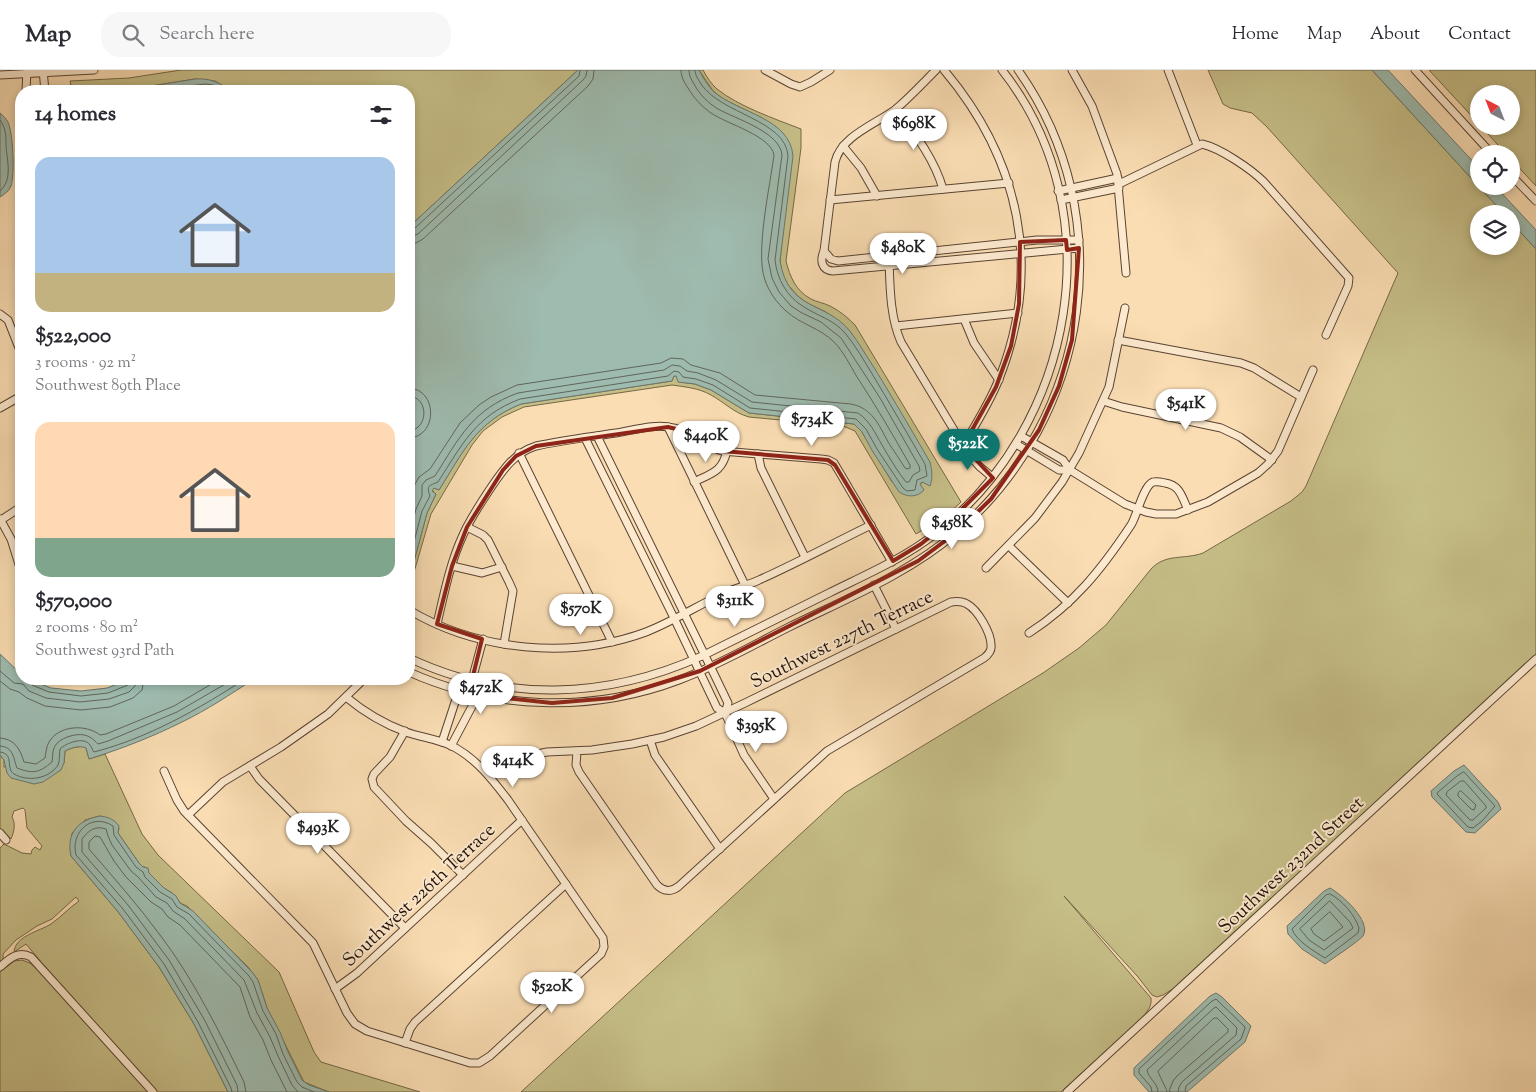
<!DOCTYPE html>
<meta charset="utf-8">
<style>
:root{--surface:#fff;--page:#f7f7f7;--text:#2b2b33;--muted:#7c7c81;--line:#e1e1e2;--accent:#0f766e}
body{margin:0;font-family:"Sorts Mill Goudy",serif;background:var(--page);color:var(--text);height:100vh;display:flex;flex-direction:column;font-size:19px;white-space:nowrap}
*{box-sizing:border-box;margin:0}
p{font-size:16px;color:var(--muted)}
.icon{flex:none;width:28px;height:28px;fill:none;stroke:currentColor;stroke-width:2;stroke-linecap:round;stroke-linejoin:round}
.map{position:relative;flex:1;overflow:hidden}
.sheet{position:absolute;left:15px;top:15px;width:400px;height:600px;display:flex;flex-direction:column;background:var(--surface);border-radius:20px;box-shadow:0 2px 8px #0003}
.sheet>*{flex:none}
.needle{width:32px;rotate:318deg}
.tools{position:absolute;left:1470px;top:15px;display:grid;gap:10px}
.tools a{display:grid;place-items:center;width:50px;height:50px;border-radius:50%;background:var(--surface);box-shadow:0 2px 8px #0003;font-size:25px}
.price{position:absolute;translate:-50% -42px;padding:0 11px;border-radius:18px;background:#fff;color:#222;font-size:16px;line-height:32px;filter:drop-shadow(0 1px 2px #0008)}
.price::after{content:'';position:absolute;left:50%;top:30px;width:15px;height:11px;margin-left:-8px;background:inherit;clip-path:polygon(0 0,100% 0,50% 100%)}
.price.current{background:var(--accent);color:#fff}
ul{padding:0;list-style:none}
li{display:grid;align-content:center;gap:10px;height:265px;padding:0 20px}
li span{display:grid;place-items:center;height:155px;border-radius:15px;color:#555}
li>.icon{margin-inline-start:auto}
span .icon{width:90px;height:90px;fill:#fffc;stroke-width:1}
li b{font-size:21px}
h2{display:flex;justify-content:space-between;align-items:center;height:60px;padding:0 20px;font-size:21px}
header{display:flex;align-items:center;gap:30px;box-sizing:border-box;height:70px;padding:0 25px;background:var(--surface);border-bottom:1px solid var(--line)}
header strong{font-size:24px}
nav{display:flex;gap:28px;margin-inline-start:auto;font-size:18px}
.search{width:350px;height:45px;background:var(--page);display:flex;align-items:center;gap:12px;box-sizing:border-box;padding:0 18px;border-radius:20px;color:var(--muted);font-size:19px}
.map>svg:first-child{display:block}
</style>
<header>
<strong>Map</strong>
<div class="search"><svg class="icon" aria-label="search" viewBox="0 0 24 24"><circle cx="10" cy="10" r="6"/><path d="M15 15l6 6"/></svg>Search here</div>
<nav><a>Home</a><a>Map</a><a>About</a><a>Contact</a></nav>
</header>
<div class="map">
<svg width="1536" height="1022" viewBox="0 0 1536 1022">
<rect width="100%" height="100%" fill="#faddb3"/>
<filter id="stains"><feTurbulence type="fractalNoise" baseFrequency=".004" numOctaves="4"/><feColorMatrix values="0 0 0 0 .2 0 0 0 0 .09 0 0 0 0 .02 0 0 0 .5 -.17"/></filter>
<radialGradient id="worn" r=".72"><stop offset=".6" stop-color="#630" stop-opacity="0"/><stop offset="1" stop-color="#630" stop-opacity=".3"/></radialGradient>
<g fill="#c6be87" stroke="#756747">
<path d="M181,0h397l-169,157v-136h-178l-16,-10 -20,-2 -62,10 -68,2 3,-5 3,-1 -1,-4 59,-3z"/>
<path d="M699,0h4c4,7 8,14 14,19 21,17 58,30 84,40v19l-15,113c4,16 10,30 25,38 6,3 13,4 19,7 10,5 17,11 25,19l106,177 -14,13 -31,19 -61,-103 -12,-5 -94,-9c-15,-4 -25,-15 -38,-22 -12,-7 -26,-8 -39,-10l-148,22 -22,10 -19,14 -11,14 -41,69 -22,75v-9l18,-67 9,-19 -4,-4 2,-2 5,2c24,-39 37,-68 82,-86l151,-23 2,-5h3l2,6 16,2 16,6 38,23 105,11 8,8 30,50 30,10 1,-2 -3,-6 3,-2 7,3 -41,-92 -40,-63 -23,-18 -19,-9 -8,-6 -11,-12 -6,-11 -2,-13 3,-34 -21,-109 -39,-19 -10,-8z"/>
<path d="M1208,0h164l132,144h-25v32h32v-24l25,27v405l-363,335 -10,6 -6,2 -5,-2 -14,-18 -74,-81 87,102c1,8 -3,12 -8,19l-82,75h-540l324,-299 198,-120 36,-25 27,-23 45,-56c15,-16 33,-9 52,-16l88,-52 11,-9 4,-6 92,-213 -131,-146 -15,-14 -22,-5 -7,-4z"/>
<path d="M1429,0h107v116l-25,-27v-5h-5l-25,-28h30v-32h-32v30z"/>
<path d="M82,676l4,2 3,11 16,-5 37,80 16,21 121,117 35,80 7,10 99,30h-91l-25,-10 -37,-74 -9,-28 -10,-13 -61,-61 -7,-3 -8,-10 -8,-5 -15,-15 -4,-6h-2l-4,-4 -21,-30 1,-5 -19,-12 -15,4 -13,13 -1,23 48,57 40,54 35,57 34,68h-71l-116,-130 -15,-18 -12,8c1,-16 26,-21 37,-28 10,-7 18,-16 28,-23l-3,-4 -24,22 -15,7 -21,14 -13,14v6l-3,2v-114l4,-4 18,9 9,1 1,-4 3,-3 5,3 2,-4 -15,-18 -2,-18 -2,-2 -9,3 -2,6c4,7 2,15 -1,22l-11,-11v-73l4,5v7l60,-4 1,-12 7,-3z"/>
<path d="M22,890l8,3 9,8 109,121h-148v-120l14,-11z"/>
</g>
<g fill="#9ebbaf" stroke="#6d776c">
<path d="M578,0h121c4,8 9,16 15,22 25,21 76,26 79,64l-13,105c9,51 44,39 70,70 9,12 17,26 25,38 19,31 37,62 55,93 2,9 3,15 0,24l-8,-4 -2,2 4,6c-7,8 -17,7 -25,2l-26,-40 -11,-20 -8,-8 -105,-11 -38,-23 -16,-6 -17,-2 -2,-6h-2l-2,5 -151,23c-45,18 -58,48 -82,86l-5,-2 -2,3 4,3 -9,19 -18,67v-152l4,-15 -4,-14v-172z"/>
<path d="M1372,0h16l91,98v18h16l41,44v19l-25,-27v-8h-7z"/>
<path d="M195,9c15,-1 24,3 36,12h-142l44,-2z"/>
<path d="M0,43c3,3 6,5 8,9 5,11 7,52 3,64 -2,5 -6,8 -11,11z"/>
<path d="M0,584l21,20v5h7l23,9 30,3 26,-3 23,-9h124c-23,15 -47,31 -72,43 -30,15 -61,27 -93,37l-3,-11c-7,-3 -15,0 -21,3l-1,12 -3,7 -18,12 -9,2 -23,-6 -4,-5 -3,-13 -4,-5z"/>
<path d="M1464,695l34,37 3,7 -26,24 -9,-1 -34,-35 -1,-6 23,-20z"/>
<path d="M100,746c8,1 14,3 19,10l-1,7 21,30 4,4 5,1 1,5 15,15 8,5 4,3 4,7 13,8 60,62 5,7 9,28 13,24 8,20 14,28 7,5 20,7h-101l-34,-68 -35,-57 -40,-54 -48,-57c-5,-23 7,-36 29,-40z"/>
<path d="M1330,818c11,6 42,33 33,48 -4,5 -31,23 -38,28l-23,-15 -14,-15 -1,-8 37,-35z"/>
<path d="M1216,923l6,4 29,29 -6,16 -58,50h-38l-15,-17v-7l76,-72z"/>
</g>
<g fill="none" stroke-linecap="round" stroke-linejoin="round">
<g stroke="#61665b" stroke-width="1">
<path d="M152,21l53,-7 8,1 10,6"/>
<path d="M0,50c6,8 6,16 6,26 1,15 7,34 -6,45"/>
<path d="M409,160l5,-1 165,-153 1,-6"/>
<path d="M409,167l9,-3 165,-154 3,-4 1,-6"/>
<path d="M409,174l7,-1 7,-4 165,-153 5,-7 1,-9"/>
<path d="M409,318c29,1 29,49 0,50"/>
<path d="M409,326c20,1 20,33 0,35"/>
<path d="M409,438l5,-12v-10l5,-9 11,-8 30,-46 19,-18 12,-8 26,-12 144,-22 10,-5 12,1 8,6 29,8 35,22 96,9c21,4 28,21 37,38 6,9 12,18 17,26l3,1 2,-1v-3c-17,-30 -34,-59 -53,-88 -7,-12 -14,-26 -23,-35 -14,-14 -34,-18 -48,-31 -9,-8 -17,-19 -21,-31 -10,-27 5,-94 9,-125 -3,-19 -47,-31 -63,-42 -10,-7 -17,-15 -23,-25 -4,-6 -7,-11 -7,-18"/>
<path d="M409,467l7,-28 6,-13v-11l4,-5 9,-4c24,-38 38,-67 83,-83l146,-23 8,-5 8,1 7,5 11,2 18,7 36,22 106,11c12,8 17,20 24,32 7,12 15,26 24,37h3l4,-7 7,-4 -1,-5 -39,-68 -39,-60 -20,-16 -19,-9 -11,-7 -12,-14 -7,-14 -4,-19 14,-104c-2,-23 -46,-36 -64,-46 -10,-6 -18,-14 -24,-25 -3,-5 -5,-8 -5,-14"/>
<path d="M409,491l13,-50 8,-15c-4,-11 -1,-10 8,-14 24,-37 37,-66 82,-83l148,-23 6,-5 5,1 4,5 13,2 17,6 37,23 106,11 10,10 11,20 26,39 4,3 8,-1 2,-10 10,-4 -2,-12c-18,-31 -36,-62 -54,-92 -8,-13 -16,-27 -26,-39 -11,-13 -27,-17 -41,-26 -17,-10 -27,-28 -29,-47l13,-104c-2,-36 -67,-42 -87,-72 -3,-5 -6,-9 -6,-14"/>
<path d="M0,601l14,12 9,1 6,7 17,7 34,4 29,-3 20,-7 6,-6 2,-7"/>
<path d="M30,609v4l2,2 17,7 32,4 27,-3 20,-8 2,-2 1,-4"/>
<path d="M0,611l10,8 9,3 8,6 18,8 36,4 29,-3 23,-9 9,-8 2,-11"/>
<path d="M0,668c15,1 20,11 24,24l12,2 9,-6c1,-5 1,-11 4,-16 10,-17 37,-18 51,-7l6,-1 68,-28 46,-27"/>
<path d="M0,676c14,1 13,12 17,22 16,6 22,5 35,-6 1,-5 0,-11 3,-16 4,-8 21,-13 29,-11 6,1 10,5 14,9l10,-3 69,-29 57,-33"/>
<path d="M0,682c15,2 5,16 14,22 14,8 35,5 44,-9 2,-4 1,-11 2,-16 6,-6 24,-13 30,-4 2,2 2,5 4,7 54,-14 105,-43 151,-73"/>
<path d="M1464,702l31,34 -13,15 -9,7 -5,-1 -31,-33 1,-2 19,-16z"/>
<path d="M1461,711h3l22,25v2l-13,12h-3l-24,-25 1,-3z"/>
<path d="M1461,721l15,14 -2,5 -3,-1 -13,-13v-3z"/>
<path d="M1330,824c12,6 25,21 29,34l-1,5 -33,25c-11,-7 -29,-17 -33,-29l34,-34z"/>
<path d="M1330,831l20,21 3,6 -29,22 -15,-10 -9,-11z"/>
<path d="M1330,842l13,15 -19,14 -10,-7 -3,-5z"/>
<path d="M232,1022l-1,-4 -33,-66 -34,-58 -41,-55 -47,-54c-6,-23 16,-43 37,-29l1,9 22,32 7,5 2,5 15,15 12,7 5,8 12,7 60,62 4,6 10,29 13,23 7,20 14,28 5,5 12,5"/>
<path d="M238,1022l-1,-7 -33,-66 -35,-59 -41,-55 -46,-53v-13c6,-8 13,-14 24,-10l2,7 4,9 19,26 7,6 18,20 11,6 6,8 12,8 59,61 13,33 13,24 8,19 14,29 6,7"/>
<path d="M246,1022l-2,-10c-24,-49 -51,-104 -84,-147 -22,-30 -47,-58 -71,-86v-7l6,-6 5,1 14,24 12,16 25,25 11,7 6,8 12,8 60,62 10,30 13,23 8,20 16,32"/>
<path d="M1152,1022l-1,-5 -12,-14v-4l73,-68 4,-2 28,27 1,2 -4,11 -55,47 -1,6"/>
<path d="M1158,1022c0,-9 -10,-14 -11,-22l67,-62 2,-1 21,21 -1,7 -54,47 -3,5 -1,5"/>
<path d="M1166,1022l1,-1c-1,-3 -9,-18 -9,-20l56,-53h3l11,11v3l-51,44 -4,5 -4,10 2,1"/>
</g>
<defs>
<g id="minor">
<path d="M43,0l2,21"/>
<path d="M765,0l26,14 9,3 11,-5 19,-12"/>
<path d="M936,0c-13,13 -26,27 -40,39 -20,15 -55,27 -61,53l-11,89c-4,9 -3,19 9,20l246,-23"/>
<path d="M944,0c76,90 99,198 55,309 -9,23 -23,45 -36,67"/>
<path d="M1072,0l20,36 25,68 9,99"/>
<path d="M1168,0l29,75"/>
<path d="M1415,0l77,84"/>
<path d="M0,5l94,-5"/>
<path d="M26,21l1,-21"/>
<path d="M896,39c19,25 38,49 47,80"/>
<path d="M843,76l18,22 16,28"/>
<path d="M1511,105l25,26"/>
<path d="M1119,114l83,-40c18,4 49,25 62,38l85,96 -1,8 -22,49"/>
<path d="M1058,121l60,-13"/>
<path d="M830,130l179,-17"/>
<path d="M1061,130l58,-12"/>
<path d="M824,181l7,8 7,2 199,-21h42"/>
<path d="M889,190c1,27 1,57 12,82l68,113 10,11 13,11"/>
<path d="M0,244l8,6 13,33"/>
<path d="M964,249l10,24 25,37"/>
<path d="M896,256l122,-13"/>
<path d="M1118,270l123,23 13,5 47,29"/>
<path d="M1103,331l19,6 99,21 19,9 32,23"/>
<path d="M0,338l21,-12"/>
<path d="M668,357l77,158"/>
<path d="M597,366l118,240 13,27 -3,10"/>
<path d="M1021,366l42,24 7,10 55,34 21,8 10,2h20l32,-12 50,-29 10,-9 10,-13 35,-81"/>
<path d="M585,368l89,180 43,90 8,5 19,42 30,44"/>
<path d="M1016,374l43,26h11"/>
<path d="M519,383l93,189"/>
<path d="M758,384l3,14 44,89"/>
<path d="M694,412c18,-9 28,-10 33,-31"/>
<path d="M0,449l11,20 10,32"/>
<path d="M1,450l20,-13"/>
<path d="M467,457l16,8 5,5 21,42 4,9 -9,53"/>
<path d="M1009,476l59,57"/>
<path d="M452,496l30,7 20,-6"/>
<path d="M986,498l49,-50 27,-36 17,-29 30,-66 16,-79"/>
<path d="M874,515l22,44"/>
<path d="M409,540c69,41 161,50 237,22 28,-11 54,-28 81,-40 11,-5 22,-7 32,-12 38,-17 75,-37 112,-55"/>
<path d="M437,554c7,-30 13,-61 26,-89 7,-16 17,-31 27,-46 13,-19 24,-36 46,-43 27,-6 54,-9 80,-13 18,-3 40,-10 58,-5 20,4 30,18 48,23l99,8 7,1 6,3 6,10 52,89"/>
<path d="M1029,563c45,-29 72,-63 102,-108 6,-9 12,-39 22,-43 4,-1 8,0 12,1 15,2 17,14 23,27"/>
<path d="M409,588c95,45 198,41 293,-2 42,-21 85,-42 127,-63 36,-18 74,-34 106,-59 140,-108 179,-322 67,-464"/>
<path d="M409,602c85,38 183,41 270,8 38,-14 74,-35 110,-53 57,-28 119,-53 168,-95 134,-115 164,-317 61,-462"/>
<path d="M472,610l11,-41"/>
<path d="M405,661l-15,26 -16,17 -2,5 2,8 32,34 25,22 32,32"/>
<path d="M650,670l5,15 65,94"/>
<path d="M442,672l17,-52 13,-10"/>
<path d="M451,676l27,-51 -6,-15"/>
<path d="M532,690l10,-7 5,-1 45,-2 40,-6 32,-7 32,-11 49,-23 206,-101c6,-1 11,-1 16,2 11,6 24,29 24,41 1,6 -3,10 -7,13l-157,93 -148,135c-7,6 -15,6 -22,-1l-78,-113 -3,-7 1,-13"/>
<path d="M250,696l9,13 146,149"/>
<path d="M164,701l13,29 7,11 129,132 34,70 8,11 12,7 103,32h9l11,-7 111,-102 3,-7 -1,-9 -95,-138c-16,-21 -33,-43 -58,-55 -14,-6 -30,-8 -44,-13 -22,-8 -42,-20 -60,-35"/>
<path d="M188,745l35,-33 58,-35 47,-33 36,-35"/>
<path d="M0,763l6,7"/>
<path d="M0,897c9,-8 18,-17 31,-10l122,135"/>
<path d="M335,919l22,-16 165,-153"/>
<path d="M405,973l5,-14 5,-7 151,-138"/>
<path d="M1067,1022l469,-433"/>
</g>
</defs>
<use href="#minor" stroke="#5a4332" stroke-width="9"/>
<use href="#minor" stroke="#fce9ce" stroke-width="7"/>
</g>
<path fill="none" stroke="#8f2418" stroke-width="4" stroke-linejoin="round" d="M1066,170l1,10 12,-2 -7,92 -13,46 -20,44 -48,69 -34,33 -39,29 -218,110 -88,27 -60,5 -74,-8 -6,-15 10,-41 -45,-15 15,-58 15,-39 36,-57 13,-14 20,-10 132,-19 20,5 34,19 106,9 7,5 58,96 28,-17 32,-26 40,-40 -30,-32 33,-59 15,-41 8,-42 1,-62z"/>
<g text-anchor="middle" stroke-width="4" stroke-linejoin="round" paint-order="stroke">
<g font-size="19" fill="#241007" stroke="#fce9ce">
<text transform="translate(841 568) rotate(-26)" y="7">Southwest 227th Terrace</text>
<text transform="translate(1290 794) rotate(-43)" y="7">Southwest 232nd Street</text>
<text transform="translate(418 824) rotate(-43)" y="7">Southwest 226th Terrace</text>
</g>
</g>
<rect width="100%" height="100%" filter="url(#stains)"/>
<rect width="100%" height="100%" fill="url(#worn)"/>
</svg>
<div class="tools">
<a><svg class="needle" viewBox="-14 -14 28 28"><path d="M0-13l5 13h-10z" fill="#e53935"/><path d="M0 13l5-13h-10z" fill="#7c7c81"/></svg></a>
<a><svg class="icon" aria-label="locate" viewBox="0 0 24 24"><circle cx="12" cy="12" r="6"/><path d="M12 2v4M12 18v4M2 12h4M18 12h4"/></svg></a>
<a><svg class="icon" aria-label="layers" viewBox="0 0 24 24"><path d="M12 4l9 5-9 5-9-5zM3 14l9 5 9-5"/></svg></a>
</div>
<b class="price" style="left:914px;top:81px">$698K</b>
<b class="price" style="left:903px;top:205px">$480K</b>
<b class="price" style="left:1186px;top:361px">$541K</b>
<b class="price" style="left:812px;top:377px">$734K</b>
<b class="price" style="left:706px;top:393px">$440K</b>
<b class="price current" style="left:968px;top:401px">$522K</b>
<b class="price" style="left:952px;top:480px">$458K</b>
<b class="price" style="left:735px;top:558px">$311K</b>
<b class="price" style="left:581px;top:566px">$570K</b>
<b class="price" style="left:481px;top:645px">$472K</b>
<b class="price" style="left:756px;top:683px">$395K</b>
<b class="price" style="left:513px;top:718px">$414K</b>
<b class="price" style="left:318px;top:785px">$493K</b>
<b class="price" style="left:552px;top:944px">$520K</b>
<section class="sheet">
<h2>14 homes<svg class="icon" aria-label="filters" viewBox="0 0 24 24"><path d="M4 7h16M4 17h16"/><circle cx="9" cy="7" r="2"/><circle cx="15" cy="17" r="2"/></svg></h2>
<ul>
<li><span style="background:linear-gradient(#a9c7e8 75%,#c2b280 0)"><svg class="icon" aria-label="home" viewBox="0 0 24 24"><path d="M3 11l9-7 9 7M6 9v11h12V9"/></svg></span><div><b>$522,000</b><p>3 rooms · 92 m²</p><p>Southwest 89th Place</p></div></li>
<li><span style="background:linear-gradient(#ffd9b3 75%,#7fa58c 0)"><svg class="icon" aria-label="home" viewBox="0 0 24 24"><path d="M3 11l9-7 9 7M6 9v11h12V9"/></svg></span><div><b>$570,000</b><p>2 rooms · 80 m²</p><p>Southwest 93rd Path</p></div></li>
</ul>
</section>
</div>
